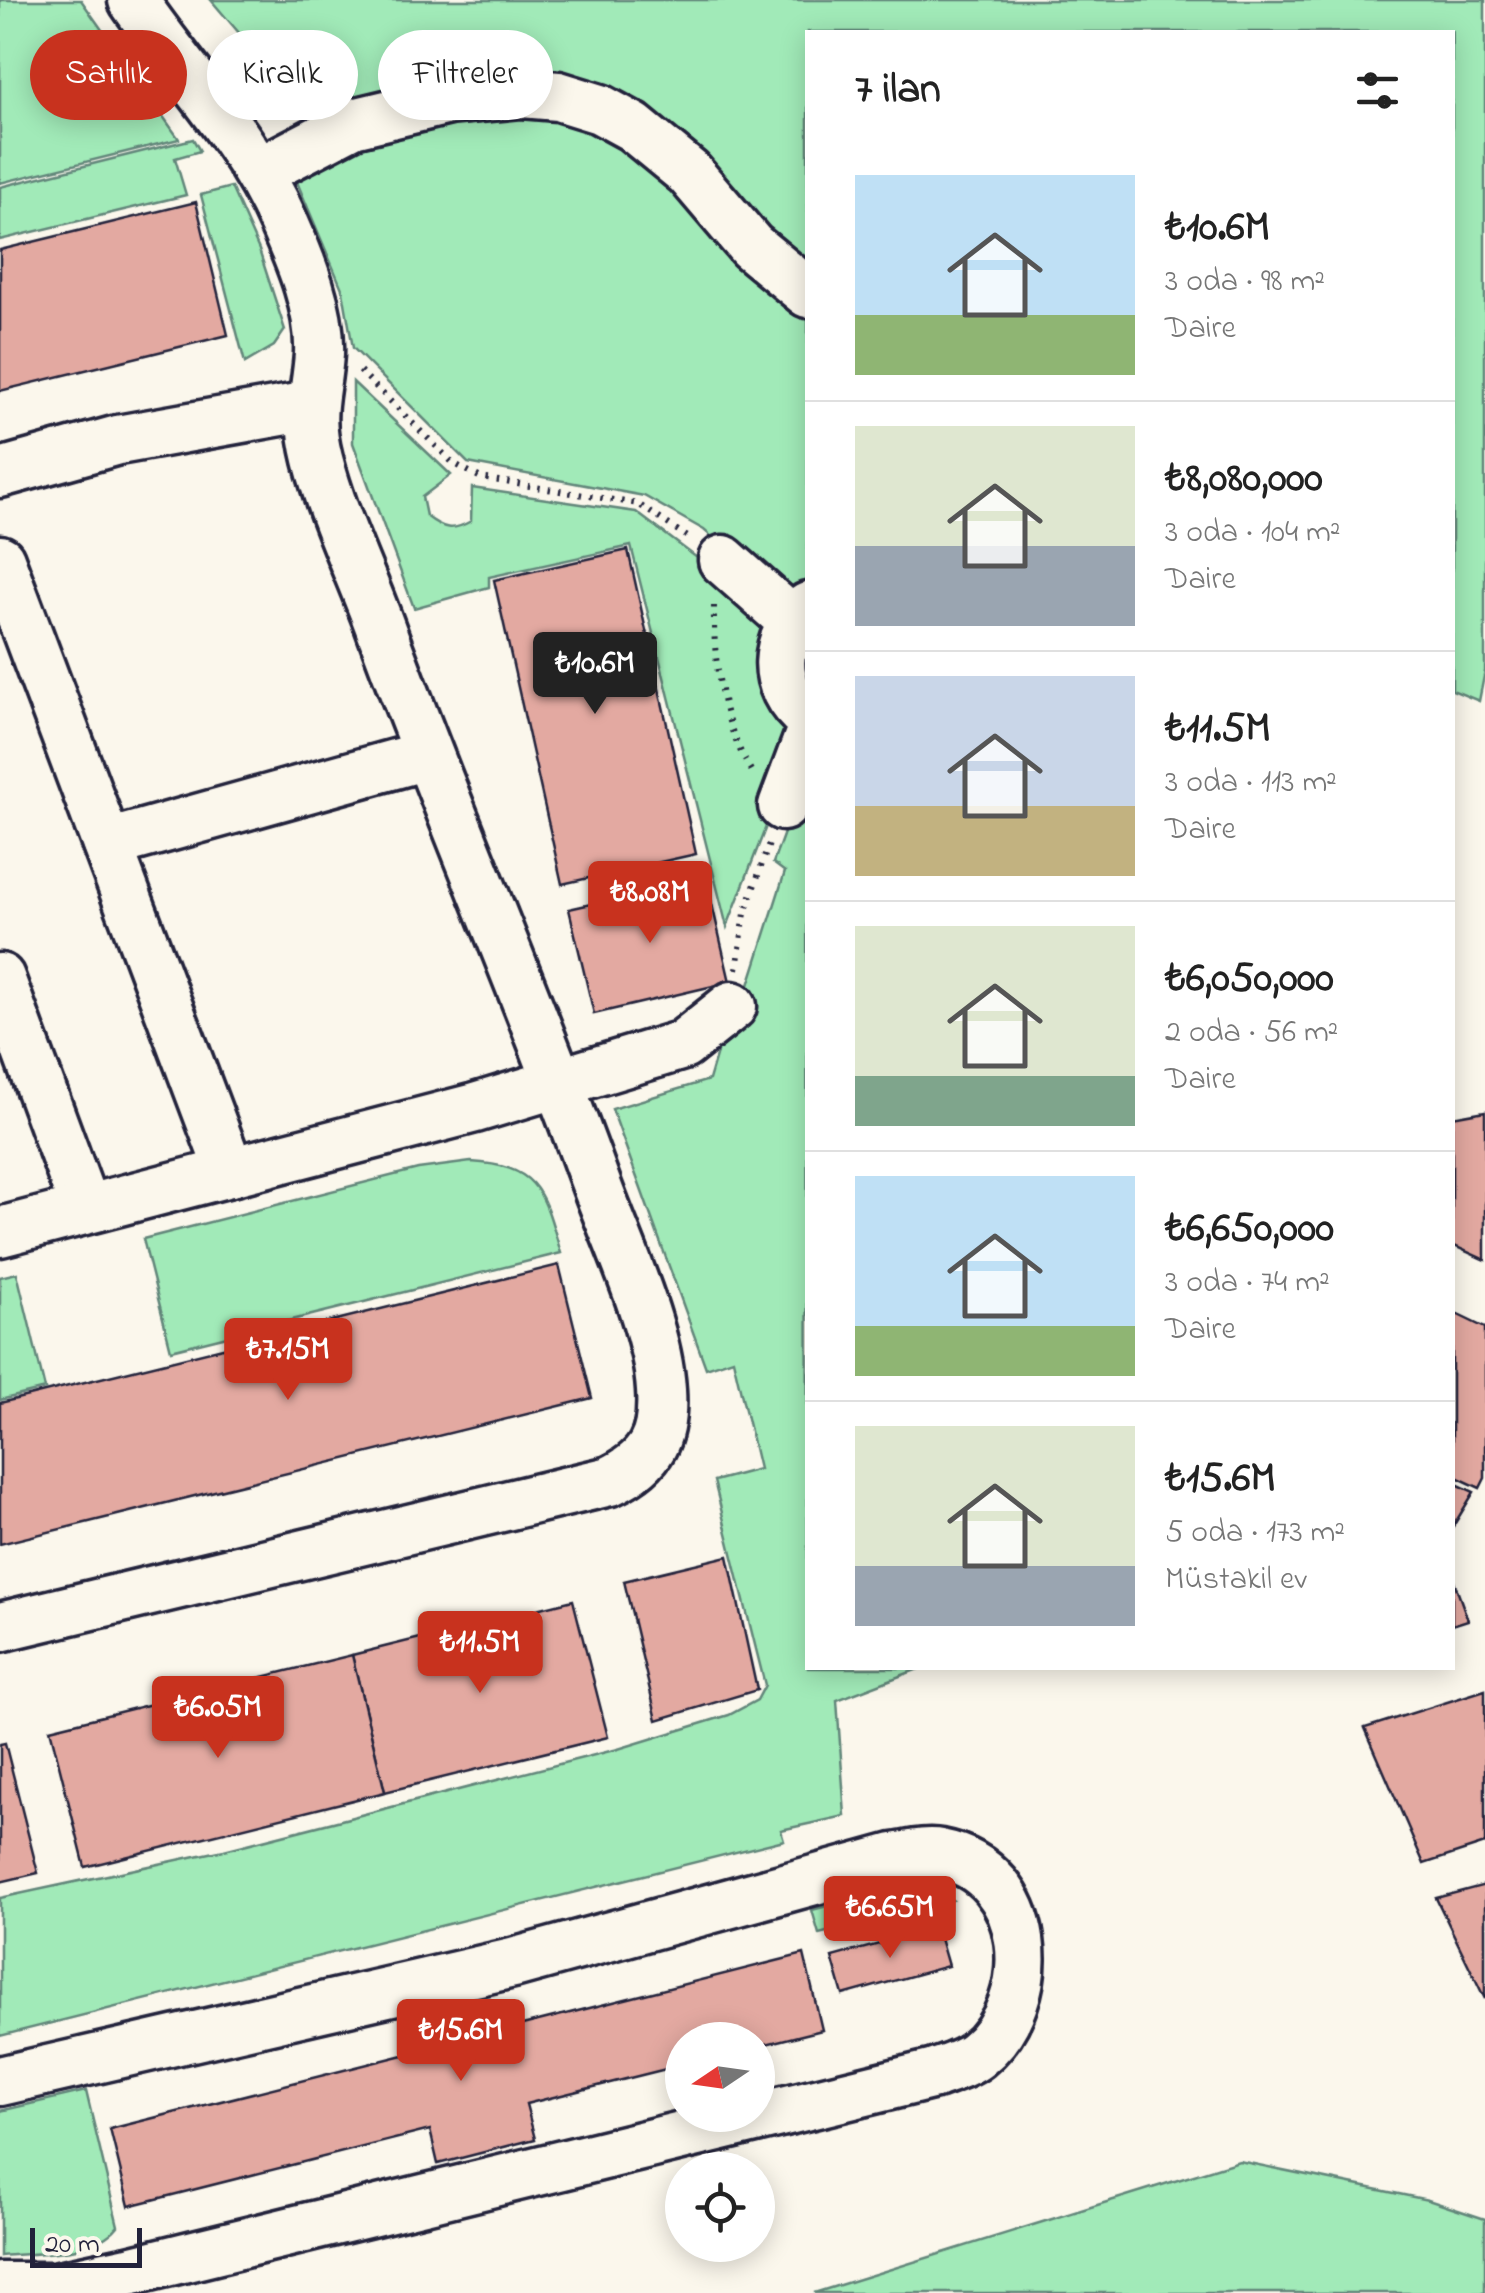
<!DOCTYPE html>
<html lang="tr">
<meta charset="utf-8">
<style>
:root{--surface:#fff;--page:#f2f2f2;--text:#222;--muted:#767676;--line:#e0e0e0;--accent:#c8321e}
body{margin:0;font-family:"Indie Flower",sans-serif;background:var(--page);color:var(--text);height:100vh;display:flex;flex-direction:column;font-size:38px;white-space:nowrap}
*{box-sizing:border-box;margin:0}
p{font-size:32px;color:var(--muted)}
.icon{flex:none;width:55px;height:55px;fill:none;stroke:currentColor;stroke-width:2;stroke-linecap:round;stroke-linejoin:round}
.map{position:relative;flex:1;overflow:hidden}
.side{position:absolute;left:805px;top:30px;width:650px;height:1640px;display:flex;flex-direction:column;background:var(--surface);border-radius:0px;box-shadow:0 5px 25px #0003}
.side>*{flex:none}
.hud{position:absolute;left:30px;top:30px;width:625px;height:90px;display:flex;gap:20px}
.needle{width:65px;rotate:257deg}
.controls{position:absolute;left:665px;top:2022px;display:grid;gap:20px}
.controls a{display:grid;place-items:center;width:110px;height:110px;border-radius:50%;background:var(--surface);box-shadow:0 5px 25px #0003;font-size:50px}
.scale{position:absolute;left:30px;bottom:25px;width:112px;box-sizing:border-box;padding-left:10px;border:5px solid #22223b;border-top:0;font-size:28px;line-height:35px;white-space:nowrap;color:#22223b;-webkit-text-stroke:8px #fbf7ec;paint-order:stroke}
.price{position:absolute;translate:-50% -85px;padding:0 22px;border-radius:10px;background:var(--accent);color:#fff;font-size:32px;line-height:65px;filter:drop-shadow(0 2px 5px #0008)}
.price::after{content:'';position:absolute;left:50%;top:60px;width:30px;height:22px;margin-left:-15px;background:inherit;clip-path:polygon(0 0,100% 0,50% 100%)}
.price.current{background:#222;color:#fff}
ul{padding:0;list-style:none}
li{display:flex;align-items:center;gap:30px;height:250px;padding:0 50px}
li+li{border-top:2px solid var(--line)}
li span{display:grid;place-items:center;flex:none;width:280px;height:200px;border-radius:0px;color:#555}
li>.icon{margin-inline-start:auto}
span .icon{width:120px;height:120px;fill:#fffc;stroke-width:1}
li b{font-size:42px}
h2{display:flex;justify-content:space-between;align-items:center;height:120px;padding:0 50px;font-size:42px}
.tag{padding:0 35px;border-radius:45px;background:var(--surface);box-shadow:0 5px 25px #0003;font-size:35px;line-height:90px}
.tag.current{background:var(--accent);color:#fff}
.map>svg:first-child{display:block}
</style>
<div class="map">
<svg width="1485" height="2293" viewBox="0 0 1485 2293">
<rect width="100%" height="100%" fill="#fbf7ec"/>
<filter id="ink" filterUnits="userSpaceOnUse"><feTurbulence type="fractalNoise" baseFrequency=".01" numOctaves="2"/><feDisplacementMap in="SourceGraphic" scale="20" xChannelSelector="R" yChannelSelector="G"/><feConvolveMatrix kernelMatrix="1 2 1 2 8 2 1 2 1" color-interpolation-filters="sRGB"/></filter>
<g filter="url(#ink)">
<g fill="#a1eab8" stroke="#62867a" stroke-width="2.5">
<path d="M0,0h81l98,139 -179,44z"/>
<path d="M211,0h1274v671l-6,30 -27,-11v-658h-644v560l-20,12 -84,-74 -60,-34 -176,-33 -115,-115 -10,-57 -49,-116 36,-23 -26,-43z"/>
<path d="M193,139l7,12 -25,7 11,37 -186,45v-53z"/>
<path d="M231,187l28,63 26,80 -11,16 -29,17 -44,-168z"/>
<path d="M353,382l98,93 -29,22 4,19c17,13 26,16 45,5l1,-33 164,24 89,67 54,49 24,103 -76,196 -96,-381 -142,31v10l-75,21 -61,-165z"/>
<path d="M807,769l1,899h113l-84,32 8,116 -64,14 3,10 -784,196v-138l224,-48 394,-101 111,-34 28,-15 8,-15 -51,-204 45,-12 -26,-110 -27,9 -94,-259 97,-29 17,-58 11,1 48,-151 -12,-9z"/>
<path d="M471,1162c69,4 72,31 90,91l-390,97 -28,-111 275,-70z"/>
<path d="M17,1273l28,116 -45,11v-123z"/>
<path d="M907,1885l23,3 22,12 -133,34 -7,-24z"/>
<path d="M86,2091l32,135c-25,31 -81,26 -118,30v-145z"/>
<path d="M1239,2161l189,39 57,19v74h-671z"/>
</g>
<g fill="#e3a9a1" stroke="#22223b" stroke-width="2.5">
<path d="M196,202l32,133 -228,56v-141z"/>
<path d="M628,550l68,304 -134,30 -68,-304z"/>
<path d="M706,878l24,104 -136,32 -25,-105z"/>
<path d="M1485,1111v149l-33,-15v-128z"/>
<path d="M559,1265l33,133 -592,146v-141z"/>
<path d="M1452,1312l33,16v150l-5,10 -28,-13z"/>
<path d="M1452,1482l22,10 -22,36z"/>
<path d="M728,1556l29,134 -100,30 -33,-139z"/>
<path d="M1452,1576l16,44 -16,5z"/>
<path d="M573,1600l35,137 -223,55 -33,-137z"/>
<path d="M352,1655l33,137 -300,75 -35,-138z"/>
<path d="M1485,1690v154l-61,20 -59,-136z"/>
<path d="M5,1743l33,130 -38,9v-138z"/>
<path d="M1485,1885v114l-49,-101z"/>
<path d="M937,1928l11,38 -105,29 -11,-38z"/>
<path d="M804,1954l18,76 -64,16v-6h-76v25l-156,39 9,35 -97,25 -8,-34 -301,76 -19,-77z"/>
</g>
<g fill="none" stroke-linecap="round" stroke-linejoin="round">
<defs>
<g id="minor">
<path d="M259,172l94,-49 96,-23 73,-7 36,3 42,13 33,18 56,46 62,73 57,47"/>
<path d="M0,473l118,-33 191,-34"/>
<path d="M0,560l230,612"/>
<path d="M723,560l85,75"/>
<path d="M808,607c-35,30 -39,80 0,110"/>
<path d="M783,806l25,-67"/>
<path d="M107,844l320,-89"/>
<path d="M0,978l85,231"/>
<path d="M0,1232l475,-124 208,-63 49,-39"/>
<path d="M0,1627l610,-146c42,-20 54,-44 51,-91 -4,-66 -43,-145 -66,-209 -67,-186 -147,-368 -215,-554 -20,-55 -48,-112 -62,-168 -12,-47 -2,-62 1,-105 2,-45 -18,-92 -36,-133 -36,-83 -100,-147 -150,-221"/>
<path d="M0,2081l513,-118 381,-105c14,-2 32,-7 46,-4 95,18 104,147 37,201 -11,9 -29,14 -42,19l-806,197 -74,16h-55"/>
</g>
</defs>
<use href="#minor" stroke="#22223b" stroke-width="55"/>
<g stroke="#22223b" stroke-width="6" stroke-dasharray="2.5 8" stroke-linecap="butt">
<path d="M360,371l93,92 28,15 157,26 51,34"/>
<path d="M714,606c-1,55 8,119 38,166"/>
<path d="M737,969l8,-56 25,-72"/>
</g>
<use href="#minor" stroke="#fbf7ec" stroke-width="48"/>
</g>
</g>
</svg>
<div class="controls">
<a><svg class="needle" viewBox="-14 -14 28 28"><path d="M0-13l5 13h-10z" fill="#e53935"/><path d="M0 13l5-13h-10z" fill="#767676"/></svg></a>
<a><svg class="icon" aria-label="locate" viewBox="0 0 24 24"><circle cx="12" cy="12" r="6"/><path d="M12 2v4M12 18v4M2 12h4M18 12h4"/></svg></a>
</div>
<div class="scale">20 m</div>
<b class="price current" style="left:595px;top:717px">₺10.6M</b>
<b class="price" style="left:650px;top:946px">₺8.08M</b>
<b class="price" style="left:288px;top:1403px">₺7.15M</b>
<b class="price" style="left:480px;top:1696px">₺11.5M</b>
<b class="price" style="left:218px;top:1761px">₺6.05M</b>
<b class="price" style="left:890px;top:1961px">₺6.65M</b>
<b class="price" style="left:461px;top:2084px">₺15.6M</b>
<div class="hud">
<a class="tag current">Satılık</a>
<a class="tag">Kiralık</a>
<a class="tag">Filtreler</a>
</div>
<section class="side">
<h2>7 ilan<svg class="icon" aria-label="filters" viewBox="0 0 24 24"><path d="M4 7h16M4 17h16"/><circle cx="9" cy="7" r="2"/><circle cx="15" cy="17" r="2"/></svg></h2>
<ul>
<li><span style="background:linear-gradient(#bfe0f5 70%,#8fb573 0)"><svg class="icon" aria-label="home" viewBox="0 0 24 24"><path d="M3 11l9-7 9 7M6 9v11h12V9"/></svg></span><div><b>₺10.6M</b><p>3 oda · 98 m²</p><p>Daire</p></div></li>
<li><span style="background:linear-gradient(#dfe7d0 60%,#9aa5b1 0)"><svg class="icon" aria-label="home" viewBox="0 0 24 24"><path d="M3 11l9-7 9 7M6 9v11h12V9"/></svg></span><div><b>₺8,080,000</b><p>3 oda · 104 m²</p><p>Daire</p></div></li>
<li><span style="background:linear-gradient(#c9d6e8 65%,#c2b280 0)"><svg class="icon" aria-label="home" viewBox="0 0 24 24"><path d="M3 11l9-7 9 7M6 9v11h12V9"/></svg></span><div><b>₺11.5M</b><p>3 oda · 113 m²</p><p>Daire</p></div></li>
<li><span style="background:linear-gradient(#dfe7d0 75%,#7fa58c 0)"><svg class="icon" aria-label="home" viewBox="0 0 24 24"><path d="M3 11l9-7 9 7M6 9v11h12V9"/></svg></span><div><b>₺6,050,000</b><p>2 oda · 56 m²</p><p>Daire</p></div></li>
<li><span style="background:linear-gradient(#bfe0f5 75%,#8fb573 0)"><svg class="icon" aria-label="home" viewBox="0 0 24 24"><path d="M3 11l9-7 9 7M6 9v11h12V9"/></svg></span><div><b>₺6,650,000</b><p>3 oda · 74 m²</p><p>Daire</p></div></li>
<li><span style="background:linear-gradient(#dfe7d0 70%,#9aa5b1 0)"><svg class="icon" aria-label="home" viewBox="0 0 24 24"><path d="M3 11l9-7 9 7M6 9v11h12V9"/></svg></span><div><b>₺15.6M</b><p>5 oda · 173 m²</p><p>Müstakil ev</p></div></li>
</ul>
</section>
</div>
